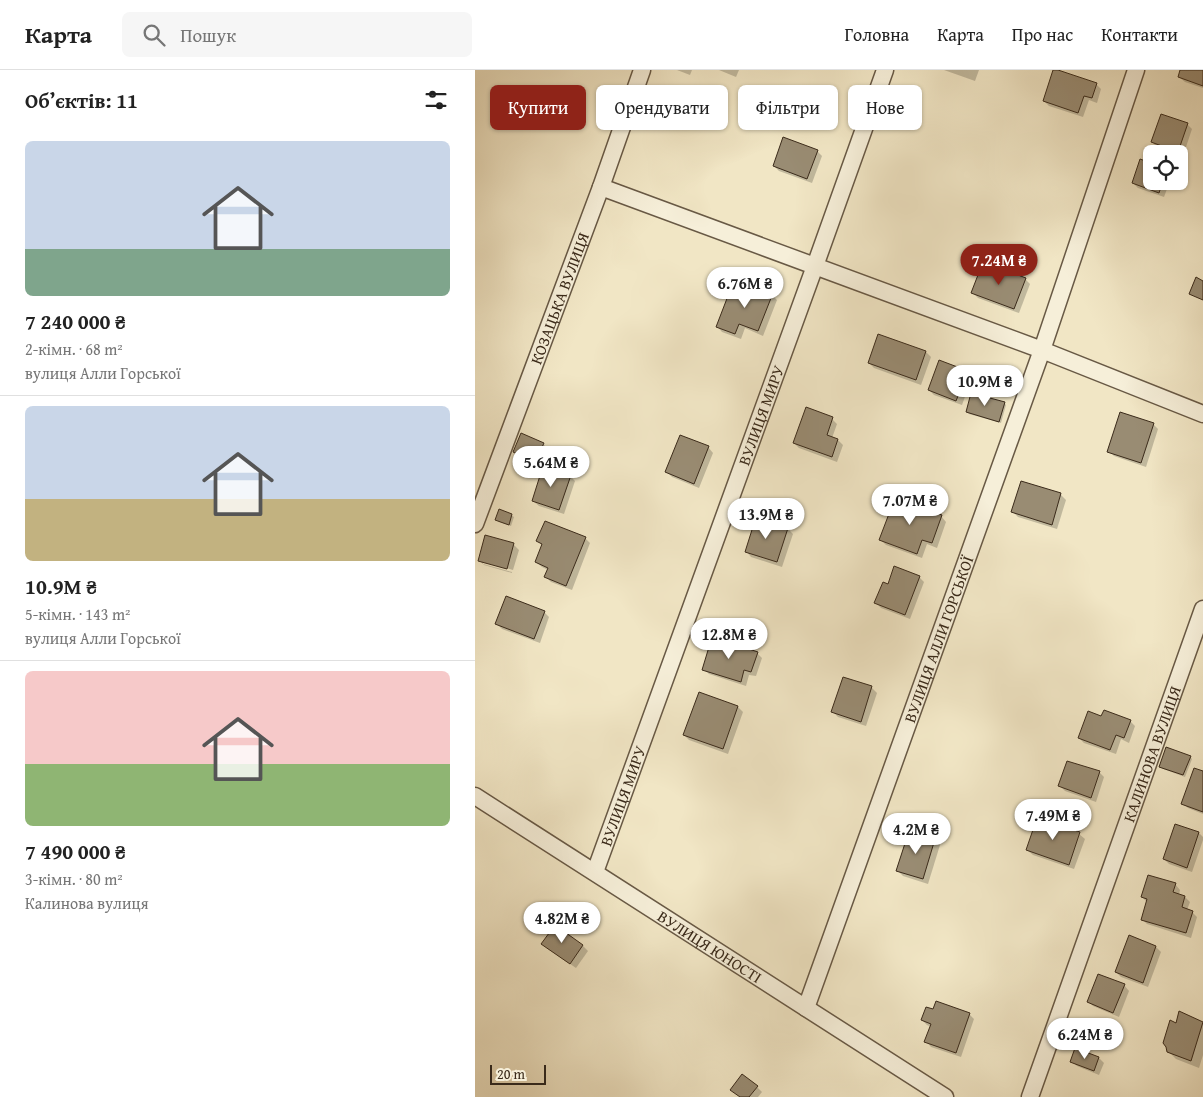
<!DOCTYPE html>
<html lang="uk">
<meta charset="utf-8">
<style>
:root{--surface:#fff;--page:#f6f6f6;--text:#222;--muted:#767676;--line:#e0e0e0;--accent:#8f2418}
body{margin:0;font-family:"Gentium Book Plus",serif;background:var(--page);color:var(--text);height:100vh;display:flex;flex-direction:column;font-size:19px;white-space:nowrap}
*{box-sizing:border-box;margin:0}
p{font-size:16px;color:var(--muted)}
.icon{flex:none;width:28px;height:28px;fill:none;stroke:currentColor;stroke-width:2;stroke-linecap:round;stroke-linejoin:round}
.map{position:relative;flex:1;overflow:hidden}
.panel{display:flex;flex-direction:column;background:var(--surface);width:475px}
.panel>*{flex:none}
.guide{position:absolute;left:15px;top:15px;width:475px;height:45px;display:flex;gap:10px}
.tools{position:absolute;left:668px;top:75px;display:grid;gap:10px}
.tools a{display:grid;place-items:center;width:45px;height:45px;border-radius:8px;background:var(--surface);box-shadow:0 1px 4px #0004;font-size:25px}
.scale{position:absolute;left:15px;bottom:12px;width:56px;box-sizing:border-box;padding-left:5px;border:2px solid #3a2a1a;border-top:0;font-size:14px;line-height:18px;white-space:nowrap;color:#3a2a1a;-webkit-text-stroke:4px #f6efd9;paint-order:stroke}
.price{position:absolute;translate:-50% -42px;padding:0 11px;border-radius:18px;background:#fff;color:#222;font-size:16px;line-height:32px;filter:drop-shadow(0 1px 2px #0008)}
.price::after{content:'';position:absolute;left:50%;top:30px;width:15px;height:11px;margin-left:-8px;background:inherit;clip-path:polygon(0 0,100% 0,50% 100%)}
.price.current{background:var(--accent);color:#fff}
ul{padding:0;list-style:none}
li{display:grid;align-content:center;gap:10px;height:265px;padding:0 25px}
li+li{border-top:1px solid var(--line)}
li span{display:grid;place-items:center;height:155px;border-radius:8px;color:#555}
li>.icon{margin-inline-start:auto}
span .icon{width:90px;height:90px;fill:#fffc;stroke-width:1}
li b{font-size:21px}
h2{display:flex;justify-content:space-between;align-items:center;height:60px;padding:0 25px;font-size:21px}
.chip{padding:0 18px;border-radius:8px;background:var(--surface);box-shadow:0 1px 4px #0004;font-size:18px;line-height:45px}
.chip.current{background:var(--accent);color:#fff}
header{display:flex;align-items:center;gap:30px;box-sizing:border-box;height:70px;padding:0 25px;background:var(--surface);border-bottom:1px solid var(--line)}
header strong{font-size:24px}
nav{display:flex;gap:28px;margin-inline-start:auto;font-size:18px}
.search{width:350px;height:45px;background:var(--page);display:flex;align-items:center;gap:12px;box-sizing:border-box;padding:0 18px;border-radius:8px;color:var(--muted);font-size:19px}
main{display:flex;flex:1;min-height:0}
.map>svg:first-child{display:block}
</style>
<header>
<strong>Карта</strong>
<div class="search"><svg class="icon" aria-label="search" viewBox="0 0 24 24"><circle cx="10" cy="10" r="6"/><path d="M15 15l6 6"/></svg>Пошук</div>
<nav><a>Головна</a><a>Карта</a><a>Про нас</a><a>Контакти</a></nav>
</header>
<main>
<section class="panel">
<h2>Об’єктів: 11<svg class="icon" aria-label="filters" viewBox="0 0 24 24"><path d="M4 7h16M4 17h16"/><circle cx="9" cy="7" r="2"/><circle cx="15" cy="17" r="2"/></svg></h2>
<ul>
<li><span style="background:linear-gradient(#c9d6e8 70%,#7fa58c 0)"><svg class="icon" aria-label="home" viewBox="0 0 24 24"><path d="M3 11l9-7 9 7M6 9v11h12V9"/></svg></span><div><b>7 240 000 ₴</b><p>2-кімн. · 68 m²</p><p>вулиця Алли Горської</p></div></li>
<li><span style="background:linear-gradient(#c9d6e8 60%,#c2b280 0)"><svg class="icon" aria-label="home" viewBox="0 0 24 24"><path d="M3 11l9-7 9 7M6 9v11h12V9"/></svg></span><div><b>10.9M ₴</b><p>5-кімн. · 143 m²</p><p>вулиця Алли Горської</p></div></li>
<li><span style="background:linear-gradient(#f6c9c9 60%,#8fb573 0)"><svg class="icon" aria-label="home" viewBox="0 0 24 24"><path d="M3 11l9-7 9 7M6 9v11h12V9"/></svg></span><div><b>7 490 000 ₴</b><p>3-кімн. · 80 m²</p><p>Калинова вулиця</p></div></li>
</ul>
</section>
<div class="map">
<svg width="728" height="1027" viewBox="0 0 728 1027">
<rect width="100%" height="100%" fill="#f1e6c5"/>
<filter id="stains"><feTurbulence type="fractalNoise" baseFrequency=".004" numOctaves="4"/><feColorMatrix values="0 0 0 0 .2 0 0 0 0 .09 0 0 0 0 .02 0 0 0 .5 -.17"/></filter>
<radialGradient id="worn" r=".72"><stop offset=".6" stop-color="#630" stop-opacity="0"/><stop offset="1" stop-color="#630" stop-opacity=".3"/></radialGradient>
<g fill="#0003">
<path d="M202,0h15l-2,5z"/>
<path d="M244,0h20l-3,7z"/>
<path d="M469,0h35l-4,11z"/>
<path d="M579,0l42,14 5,5 -4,14 -8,-3 -6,17 -34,-11 -5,-5z"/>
<path d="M707,0h21v18l-18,-6 -6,-5z"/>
<path d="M712,54l5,5 -9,27 -26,-9 -5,-5z"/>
<path d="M342,81l5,5 -10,27 -33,-12 -5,-5z"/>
<path d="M666,91l10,3v17h19l-6,16 -26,-9 -5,-5z"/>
<path d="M550,209l5,5 -11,29 -41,-15 -5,-5z"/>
<path d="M297,225l5,5 -14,36 -18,-8 -4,11 -19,-7 -5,-6 30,-30z"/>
<path d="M404,266l47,16 5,5 -10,28 -47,-17 -5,-5z"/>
<path d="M492,302l5,5 -10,28 -28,-10 -5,-5z"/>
<path d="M529,333l2,2 -5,18 -32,-9 -2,-2z"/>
<path d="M357,349l5,5 -5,14 6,2 5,5 -6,17 -38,-14 -5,-5z"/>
<path d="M678,354l5,5 -12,38 -32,-11 -5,-5z"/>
<path d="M68,374l5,5 -8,17 -21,-9 -5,-5z"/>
<path d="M233,377l5,6 -14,35 -27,-11 -5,-5z"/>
<path d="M95,406l5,5 -11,33 -25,-8 -6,-5z"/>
<path d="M586,425l5,5 -9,29 -39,-12 -5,-5z"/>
<path d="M36,445l3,2 -3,9 -12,-4 -2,-3z"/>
<path d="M466,446l5,6 -9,26 -10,-4 -5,14 -36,-13 -5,-5z"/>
<path d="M282,449l31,10 5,5 -11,33 -31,-10 -5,-6z"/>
<path d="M110,468l5,5 -18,47 -21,-8 -5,-5 2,-7 -6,-3 -6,-5 7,-16 -5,-5z"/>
<path d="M38,474l6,6 -6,20 -30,-9v3l29,8v1l-28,-8 -5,-5z"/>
<path d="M444,507l5,5 -14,37 -29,-11 -5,-5 12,-18z"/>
<path d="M69,542l5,5 -9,26 -38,-14 -5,-5z"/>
<path d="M282,583l5,5 -6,18 -7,-1 -3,11 -37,-12 -5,-5z"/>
<path d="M368,609l29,9 5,5 -11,33 -28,-9 -5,-5z"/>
<path d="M263,637l5,5 -15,42 -39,-14 -5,-5z"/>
<path d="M627,648l28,3 5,5 -6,17 -8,-4 -5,15 -32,-11 -5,-5z"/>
<path d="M715,687l2,2 -7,18 -22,-8 -3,-2z"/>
<path d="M624,702l5,5 -8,25 -31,-11 -5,-5z"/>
<path d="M728,703v41l-15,-6 -6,-5z"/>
<path d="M435,762l25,8 5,5 -12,39 -25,-8 -6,-6z"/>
<path d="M724,763l4,4v3l-11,32 -23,-8 -5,-5z"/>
<path d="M604,764l6,5 -11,30 -41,-14 -6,-5z"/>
<path d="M700,814l5,6 -1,5 6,2 5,5 -3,8 5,2 5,5 -6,21 -44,-14 -5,-5 5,-17 -5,-5z"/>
<path d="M80,856l28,20 5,5 -12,17 -28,-19 -5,-5z"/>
<path d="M654,867l27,10 5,5 -13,35 -27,-10 -5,-5z"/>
<path d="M649,915l5,6 -10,26 -26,-11 -5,-5z"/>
<path d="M704,943l24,10v32l-4,13 -23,-9 -8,-8z"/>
<path d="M494,944l5,5 -13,38 -30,-10 -5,-6 5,-14 -4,-2 -5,-5z"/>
<path d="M601,980l23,8 5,5 -5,12 -22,-9 -6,-5z"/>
<path d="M282,1017l5,5 -4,5h-18l-8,-7z"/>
</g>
<g fill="#998c73" stroke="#3a2a1a">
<path d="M578,0h5l39,13 -5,15 -8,-2 -6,17 -35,-12z"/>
<path d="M705,0h23v16l-25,-9z"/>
<path d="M686,44l27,9 -10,29 -27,-10z"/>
<path d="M308,67l35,13 -11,29 -34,-13z"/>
<path d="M665,89l11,4v18h12l-4,12 -27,-10z"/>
<path d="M508,192l43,16 -12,31 -43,-16z"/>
<path d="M721,207l7,4v19l-14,-6z"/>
<path d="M275,214l23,9 -15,38 -19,-7 -4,10 -19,-7 15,-39 15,6z"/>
<path d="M403,264l48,17 -10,29 -48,-17z"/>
<path d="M464,290l29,11 -12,30 -28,-11z"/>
<path d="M496,323l34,9 -6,20 -33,-10z"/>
<path d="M331,337l27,10 -6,18 11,4 -6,18 -39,-14z"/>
<path d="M645,342l34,11 -13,40 -34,-11z"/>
<path d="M46,363l23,10 -9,19 -22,-10z"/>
<path d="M205,365l29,11 -15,38 -29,-12z"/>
<path d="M68,396l28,9 -12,35 -27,-9z"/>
<path d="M546,411l40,12 -9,32 -41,-13z"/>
<path d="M420,428l47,17 -10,28 -10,-3 -5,14 -38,-14z"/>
<path d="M24,439l13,5 -3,11 -14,-5z"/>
<path d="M281,447l32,11 -11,34 -32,-10z"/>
<path d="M70,451l41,16 -20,49 -22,-9 4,-9 -13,-6 7,-18 -6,-3z"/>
<path d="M10,465l29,8 -7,26 -29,-8z"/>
<path d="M419,496l26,10 -15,39 -31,-12 9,-21 5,2z"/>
<path d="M31,526l39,15 -11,28 -39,-15z"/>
<path d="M237,567l46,15 -7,20 -7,-2 -3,12 -39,-12z"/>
<path d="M368,607l29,9 -11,36 -30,-10z"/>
<path d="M224,622l39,14 -15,43 -40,-14z"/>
<path d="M629,640l27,10 -7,18 -8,-3 -6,15 -32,-12 10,-27 13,5z"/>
<path d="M691,677l25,9 -8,19 -24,-8z"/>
<path d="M592,691l33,10 -9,27 -33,-12z"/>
<path d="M719,698l9,3v41l-22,-8z"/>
<path d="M562,748l43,14 -11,33 -43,-15z"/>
<path d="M700,754l24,8 -12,36 -24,-9z"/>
<path d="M434,761l26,8 -12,40 -27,-8z"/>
<path d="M673,805l28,8 -3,9 12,4 -3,11 11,4 -7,22 -45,-13 6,-21 -6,-2z"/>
<path d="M80,855l28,20 -13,19 -29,-20z"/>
<path d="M654,865l27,11 -13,37 -28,-11z"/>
<path d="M623,904l27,10 -12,29 -26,-11z"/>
<path d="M461,931l34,12 -14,40 -32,-11 7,-18 -10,-4 5,-13 7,2z"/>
<path d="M704,941l24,11 -12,39 -24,-9 -1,-5 -3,-4 7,-23 6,3z"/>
<path d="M600,978l24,9 -5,14 -24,-9z"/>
<path d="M267,1004l16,12 -9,11h-9l-10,-7z"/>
</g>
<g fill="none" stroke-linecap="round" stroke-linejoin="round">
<defs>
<g id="street">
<path d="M126,117l441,163 161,64"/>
<path id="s1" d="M0,454l126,-337 41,-117"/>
<path id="s2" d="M0,726l470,301"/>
<path id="s3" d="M120,802l220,-606 70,-196"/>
<path id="s4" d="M331,938l236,-658 94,-280"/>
<path id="s5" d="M555,1027l173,-488"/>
</g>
</defs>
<use href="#street" stroke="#685945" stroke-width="19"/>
<use href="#street" stroke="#f6efd9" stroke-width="16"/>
</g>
<g text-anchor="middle" stroke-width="4" stroke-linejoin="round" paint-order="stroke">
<g font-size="16" fill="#3a2a1a" stroke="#f6efd9">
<text dy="6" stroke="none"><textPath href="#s1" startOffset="241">КОЗАЦЬКА ВУЛИЦЯ</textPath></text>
<text dy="6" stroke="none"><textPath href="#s3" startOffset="486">ВУЛИЦЯ МИРУ</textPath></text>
<text dy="6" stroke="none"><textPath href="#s4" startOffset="392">ВУЛИЦЯ АЛЛИ ГОРСЬКОЇ</textPath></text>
<text dy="6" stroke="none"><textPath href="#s5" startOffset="364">КАЛИНОВА ВУЛИЦЯ</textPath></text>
<text dy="6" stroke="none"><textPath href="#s3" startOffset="81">ВУЛИЦЯ МИРУ</textPath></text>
<text dy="6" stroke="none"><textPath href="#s2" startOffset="279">ВУЛИЦЯ ЮНОСТІ</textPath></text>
</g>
</g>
<rect width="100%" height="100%" filter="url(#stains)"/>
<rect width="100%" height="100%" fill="url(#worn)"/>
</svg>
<div class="tools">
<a><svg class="icon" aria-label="locate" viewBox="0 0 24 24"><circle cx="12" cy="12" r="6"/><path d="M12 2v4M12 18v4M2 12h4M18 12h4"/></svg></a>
</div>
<div class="scale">20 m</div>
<b class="price current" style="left:524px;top:216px">7.24M ₴</b>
<b class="price" style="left:270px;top:239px">6.76M ₴</b>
<b class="price" style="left:510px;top:337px">10.9M ₴</b>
<b class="price" style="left:76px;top:418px">5.64M ₴</b>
<b class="price" style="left:435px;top:456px">7.07M ₴</b>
<b class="price" style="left:291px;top:470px">13.9M ₴</b>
<b class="price" style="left:254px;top:590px">12.8M ₴</b>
<b class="price" style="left:578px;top:771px">7.49M ₴</b>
<b class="price" style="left:441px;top:785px">4.2M ₴</b>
<b class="price" style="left:87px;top:874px">4.82M ₴</b>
<b class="price" style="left:610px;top:990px">6.24M ₴</b>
<div class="guide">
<a class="chip current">Купити</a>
<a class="chip">Орендувати</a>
<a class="chip">Фільтри</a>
<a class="chip">Нове</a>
</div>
</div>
</main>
